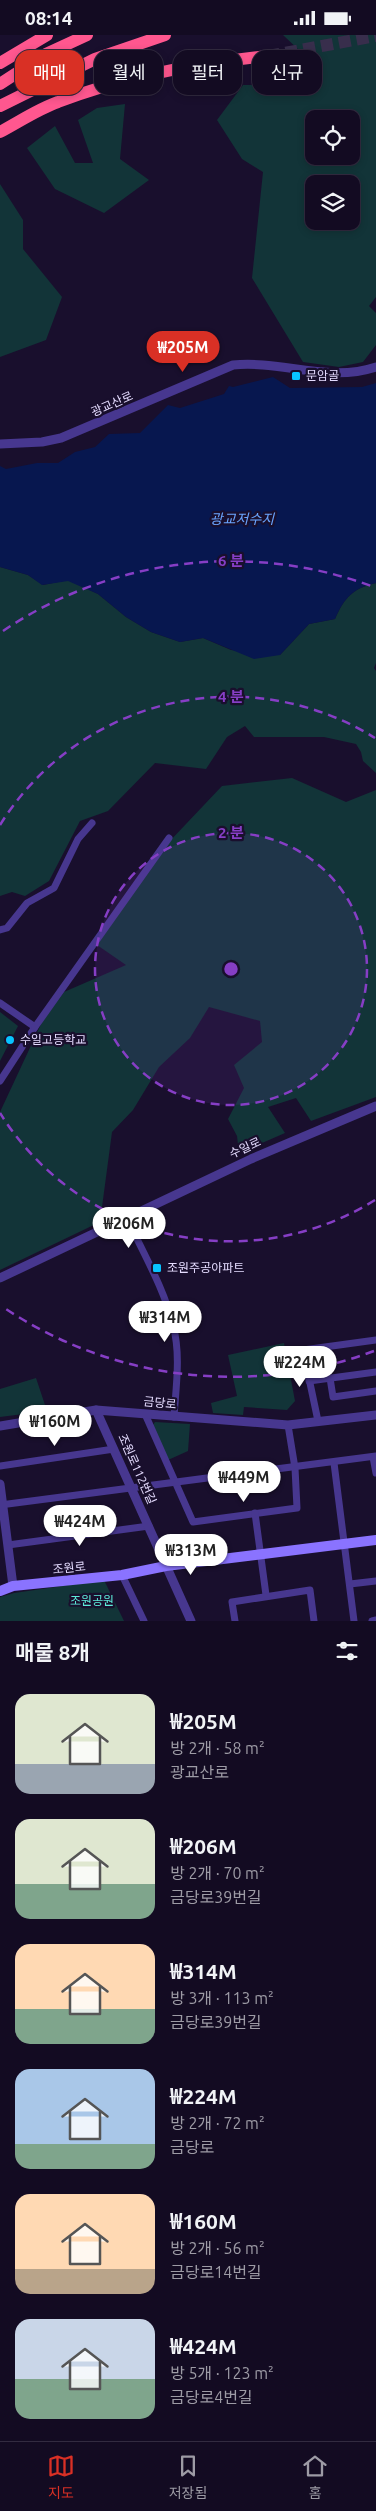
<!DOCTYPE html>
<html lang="ko">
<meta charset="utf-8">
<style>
:root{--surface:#130b22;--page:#1c142a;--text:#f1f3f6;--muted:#9d9ba5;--line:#322b40;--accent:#d93025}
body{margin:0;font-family:Ubuntu,"Noto Sans KR",sans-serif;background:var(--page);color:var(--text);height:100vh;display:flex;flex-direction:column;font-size:19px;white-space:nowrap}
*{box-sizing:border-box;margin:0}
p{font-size:16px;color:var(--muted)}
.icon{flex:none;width:28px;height:28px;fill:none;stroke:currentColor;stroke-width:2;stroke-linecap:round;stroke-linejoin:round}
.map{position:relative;height:1586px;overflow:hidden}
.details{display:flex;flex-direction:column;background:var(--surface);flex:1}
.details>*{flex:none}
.banner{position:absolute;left:15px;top:15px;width:346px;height:45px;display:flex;gap:10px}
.tools{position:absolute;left:305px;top:75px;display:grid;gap:10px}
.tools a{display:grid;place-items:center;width:55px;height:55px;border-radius:10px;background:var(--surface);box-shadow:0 2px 8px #0003,0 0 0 1px var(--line);font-size:25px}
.price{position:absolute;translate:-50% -42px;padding:0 11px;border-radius:18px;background:#fff;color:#222;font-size:16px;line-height:32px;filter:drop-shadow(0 1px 2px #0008)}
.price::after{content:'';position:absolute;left:50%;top:30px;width:15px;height:11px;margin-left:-8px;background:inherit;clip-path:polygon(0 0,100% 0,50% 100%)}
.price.current{background:var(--accent);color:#fff}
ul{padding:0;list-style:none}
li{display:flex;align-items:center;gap:15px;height:125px;padding:0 15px}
li span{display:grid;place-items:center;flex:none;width:140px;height:100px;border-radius:15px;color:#555}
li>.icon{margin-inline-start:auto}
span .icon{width:60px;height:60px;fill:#fffc;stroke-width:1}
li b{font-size:21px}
h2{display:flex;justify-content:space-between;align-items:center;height:60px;padding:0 15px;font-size:21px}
.pill{padding:0 18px;border-radius:15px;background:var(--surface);box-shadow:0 2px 8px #0003,0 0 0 1px var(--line);font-size:18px;line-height:45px}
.pill.current{background:var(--accent);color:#fff}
.status{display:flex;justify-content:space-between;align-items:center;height:35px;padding:0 25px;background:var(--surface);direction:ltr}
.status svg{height:14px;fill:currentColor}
.dock{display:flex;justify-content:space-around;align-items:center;height:70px;border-top:1px solid var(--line);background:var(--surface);font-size:14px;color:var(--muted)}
.dock a{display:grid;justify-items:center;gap:2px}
.dock .current{color:var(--accent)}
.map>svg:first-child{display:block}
</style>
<div class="status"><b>08:14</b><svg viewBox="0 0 49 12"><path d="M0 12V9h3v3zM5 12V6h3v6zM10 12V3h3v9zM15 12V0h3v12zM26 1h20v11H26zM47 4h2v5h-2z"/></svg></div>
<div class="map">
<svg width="376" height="1586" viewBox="0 0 376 1586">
<rect width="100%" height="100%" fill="#190f2d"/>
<g fill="#123438" fill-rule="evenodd">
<path d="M283,0h93v262l-7,9 7,7v32l-13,17 -24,5 -36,-5 -51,-84 11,-106 -21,-13 -25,-39 26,-35h41l17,-33zM314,84h37v37h-37zM314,149h37v37h-37z"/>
<path d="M125,69l-5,55 29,21 -45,33 -49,-24 -28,-41 28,-22 20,37h18l-15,-43 19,-12z"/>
<path d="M0,149l23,36v29l39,48 -16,43 -46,17z"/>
<path d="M0,532l28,8 15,10 25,-5 30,14 28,23 25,15 29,10 23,-4 28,12 49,5 29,-31 26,-5c9,-21 18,-31 41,-36v80l-2,5 2,3v102l-13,-12 -2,-9 -5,-8 -32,-7h-70l-9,-11 -18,11 -21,32 -51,-6 -47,48 -28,10 -31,60 -24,15 -13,-4 -12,4z"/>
<path d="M292,743l54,24 30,-12v307l-65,24 -15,-23 -28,9 17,26 -46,20 -2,-17 -9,-17 16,-31 -10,-23 28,-23 -2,-21 -51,-14 -19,31 -31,29 -26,43 -21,22 -12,90 -100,48v-158l42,-90 22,-30 62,-27 -29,-20 71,-102 54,-57z"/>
<path d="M0,977l18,14 -18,35z"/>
<path d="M284,1308l11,58 -8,9 -43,-3 -1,8 -30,-2 -2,-10 26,-7 -9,-41z"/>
<path d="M36,1343l11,33 -47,6v-28z"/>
<path d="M155,1387l35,2 -2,27 -20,9 -15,-35z"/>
<path d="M104,1545l20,41h-124v-24l14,-4z"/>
</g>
<path fill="#07174f" d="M273,342l17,11 72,-1 14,-4v200c-23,5 -32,15 -41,36l-26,5 -29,31 -26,4 -51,-21 -23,4 -29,-10 -25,-15 -28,-23 -30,-13 -26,4 -14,-10 -28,-8v-101l6,3 31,-6h21l17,-11 20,-5 14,-13 31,-1 28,-28 12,3 44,-14 5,-8 4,1z"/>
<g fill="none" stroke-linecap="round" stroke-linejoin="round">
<path stroke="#382e4c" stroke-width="12" stroke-dasharray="12 6" stroke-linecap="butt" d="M268,21l108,-20"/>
<g stroke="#47378f" stroke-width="7">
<path d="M0,895l7,-2 20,-25 27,-15 24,-49 14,-16"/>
<path d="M0,968l35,24 -35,54"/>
<path d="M35,992l134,-189"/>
<path d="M127,1183c16,35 37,70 46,107 8,30 3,61 1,92"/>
<path d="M330,1343l3,19 43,-6"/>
<path d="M309,1346l67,-9"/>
<path d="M145,1379l48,108 104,-14 -2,-40 -7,-43"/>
<path d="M318,1386l-15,-71 73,-10"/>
<path d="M373,1422l3,16"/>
<path d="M334,1428l20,158"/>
<path d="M0,1431l114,-17"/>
<path d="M0,1470l376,-49"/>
<path d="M255,1478l11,82"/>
<path d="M8,1510l141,-19"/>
<path d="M122,1540l22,46"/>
<path d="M350,1549l26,-3"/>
<path d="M235,1586l-3,-19 78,-12 4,31"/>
<path d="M372,1586l4,-1"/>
</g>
<g stroke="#47378f" stroke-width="9">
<path d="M0,409l42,-2 19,-4 172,-73c48,-5 95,18 143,2"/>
<path d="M0,1243l251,-119 125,-53"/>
<path d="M96,1375l95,211"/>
<path d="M0,1391l96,-16 192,15 88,-10"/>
<path d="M0,1449l13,102"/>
</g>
<path stroke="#8a73ff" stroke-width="10" d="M0,1556l13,-5 109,-11 44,-9 210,-26"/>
<g stroke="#ff578f" stroke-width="12">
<path d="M0,28l47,-28"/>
<path d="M0,49l46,-30 41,-19"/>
<path d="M0,71l95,-47 70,-24"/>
<path d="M0,97c19,-10 38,-23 58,-30 68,-26 139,-39 210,-46"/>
</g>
</g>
<circle cx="231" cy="934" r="136" fill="#863ec5" fill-opacity=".12"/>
<g fill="none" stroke="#863ec5" stroke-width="2.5" stroke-dasharray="9 6">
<circle cx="231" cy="934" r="136"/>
<path d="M375 1165A272 272 0 0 1 0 1078M0 790A272 272 0 0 1 375 703"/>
<path d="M374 1316A408 408 0 0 1 3 1272M3 596A408 408 0 0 1 374 552"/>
</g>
<g fill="#08c3ff" stroke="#190f2d" stroke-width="2">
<rect x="291" y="336" width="10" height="10" rx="2.5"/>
<circle cx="10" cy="1005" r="5"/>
<rect x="152" y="1228" width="10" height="10" rx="2.5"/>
</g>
<g text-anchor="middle" stroke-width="4.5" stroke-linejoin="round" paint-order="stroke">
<g font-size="12" fill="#e5dcff" stroke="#190f2d" text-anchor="start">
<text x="306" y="345">문암골</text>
<text x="20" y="1009">수일고등학교</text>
<text x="167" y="1237">조원주공아파트</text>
</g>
<g font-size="12" fill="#e5dcff" stroke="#190f2d">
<text transform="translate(112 369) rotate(-24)" y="4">광교산로</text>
<text transform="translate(245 1113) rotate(-25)" y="4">수일로</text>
<text transform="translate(160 1368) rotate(6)" y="4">금당로</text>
<text transform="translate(137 1434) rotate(66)" y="4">조원로112번길</text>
<text transform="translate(69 1533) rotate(-6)" y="4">조원로</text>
</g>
<g font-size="12" fill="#5deada" stroke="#190f2d">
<text x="92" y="1570">조원공원</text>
</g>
<g font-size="14" font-style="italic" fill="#6aa5ff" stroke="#190f2d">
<text x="242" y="489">광교저수지</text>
</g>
</g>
<circle cx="231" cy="934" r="8" fill="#863ec5" stroke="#190f2d" stroke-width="2.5"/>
<g font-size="15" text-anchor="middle" font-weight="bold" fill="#863ec5" stroke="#190f2d" stroke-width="4.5" stroke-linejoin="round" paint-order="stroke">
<text x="231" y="531">6 분</text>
<text x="231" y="667">4 분</text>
<text x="231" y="803">2 분</text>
</g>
</svg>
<div class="tools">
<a><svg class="icon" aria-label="locate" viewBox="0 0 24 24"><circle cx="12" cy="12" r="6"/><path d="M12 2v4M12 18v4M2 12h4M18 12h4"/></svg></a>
<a><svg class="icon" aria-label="layers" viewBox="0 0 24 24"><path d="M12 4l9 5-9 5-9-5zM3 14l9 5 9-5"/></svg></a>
</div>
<b class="price current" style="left:183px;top:338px">₩205M</b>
<b class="price" style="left:129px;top:1214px">₩206M</b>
<b class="price" style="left:165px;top:1308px">₩314M</b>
<b class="price" style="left:300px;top:1353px">₩224M</b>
<b class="price" style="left:55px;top:1412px">₩160M</b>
<b class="price" style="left:244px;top:1468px">₩449M</b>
<b class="price" style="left:80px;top:1512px">₩424M</b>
<b class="price" style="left:191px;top:1541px">₩313M</b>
<div class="banner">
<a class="pill current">매매</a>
<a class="pill">월세</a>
<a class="pill">필터</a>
<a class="pill">신규</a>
</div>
</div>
<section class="details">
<h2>매물 8개<svg class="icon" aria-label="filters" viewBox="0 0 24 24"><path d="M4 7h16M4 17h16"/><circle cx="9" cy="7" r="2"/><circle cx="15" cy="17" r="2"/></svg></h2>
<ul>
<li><span style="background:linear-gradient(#dfe7d0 70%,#9aa5b1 0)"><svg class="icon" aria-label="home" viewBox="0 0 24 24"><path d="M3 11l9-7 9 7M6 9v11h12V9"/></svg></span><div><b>₩205M</b><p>방 2개 · 58 m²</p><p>광교산로</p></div></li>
<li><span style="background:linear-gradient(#dfe7d0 65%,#7fa58c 0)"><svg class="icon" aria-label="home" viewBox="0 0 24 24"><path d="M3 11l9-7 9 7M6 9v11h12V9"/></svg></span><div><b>₩206M</b><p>방 2개 · 70 m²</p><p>금당로39번길</p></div></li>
<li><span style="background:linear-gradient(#ffd9b3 65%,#7fa58c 0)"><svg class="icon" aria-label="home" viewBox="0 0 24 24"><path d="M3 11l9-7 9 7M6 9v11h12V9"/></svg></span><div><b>₩314M</b><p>방 3개 · 113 m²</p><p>금당로39번길</p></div></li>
<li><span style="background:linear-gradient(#a9c7e8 75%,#7fa58c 0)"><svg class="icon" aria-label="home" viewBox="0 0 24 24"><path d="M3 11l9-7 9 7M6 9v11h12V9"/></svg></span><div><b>₩224M</b><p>방 2개 · 72 m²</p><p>금당로</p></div></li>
<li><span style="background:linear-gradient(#ffd9b3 75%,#b9a48a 0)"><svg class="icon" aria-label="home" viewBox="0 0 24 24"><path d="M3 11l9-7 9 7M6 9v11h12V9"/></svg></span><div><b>₩160M</b><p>방 2개 · 56 m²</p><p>금당로14번길</p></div></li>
<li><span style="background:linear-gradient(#c9d6e8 60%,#7fa58c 0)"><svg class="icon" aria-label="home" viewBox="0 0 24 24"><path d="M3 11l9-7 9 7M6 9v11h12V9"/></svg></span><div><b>₩424M</b><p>방 5개 · 123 m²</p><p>금당로4번길</p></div></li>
</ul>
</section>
<nav class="dock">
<a class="current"><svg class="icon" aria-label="map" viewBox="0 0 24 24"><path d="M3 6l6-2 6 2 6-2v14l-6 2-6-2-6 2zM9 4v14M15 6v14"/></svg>지도</a>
<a><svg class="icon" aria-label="saved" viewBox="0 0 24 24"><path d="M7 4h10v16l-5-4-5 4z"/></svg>저장됨</a>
<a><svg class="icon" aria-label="home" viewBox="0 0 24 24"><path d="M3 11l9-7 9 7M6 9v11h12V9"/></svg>홈</a>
</nav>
